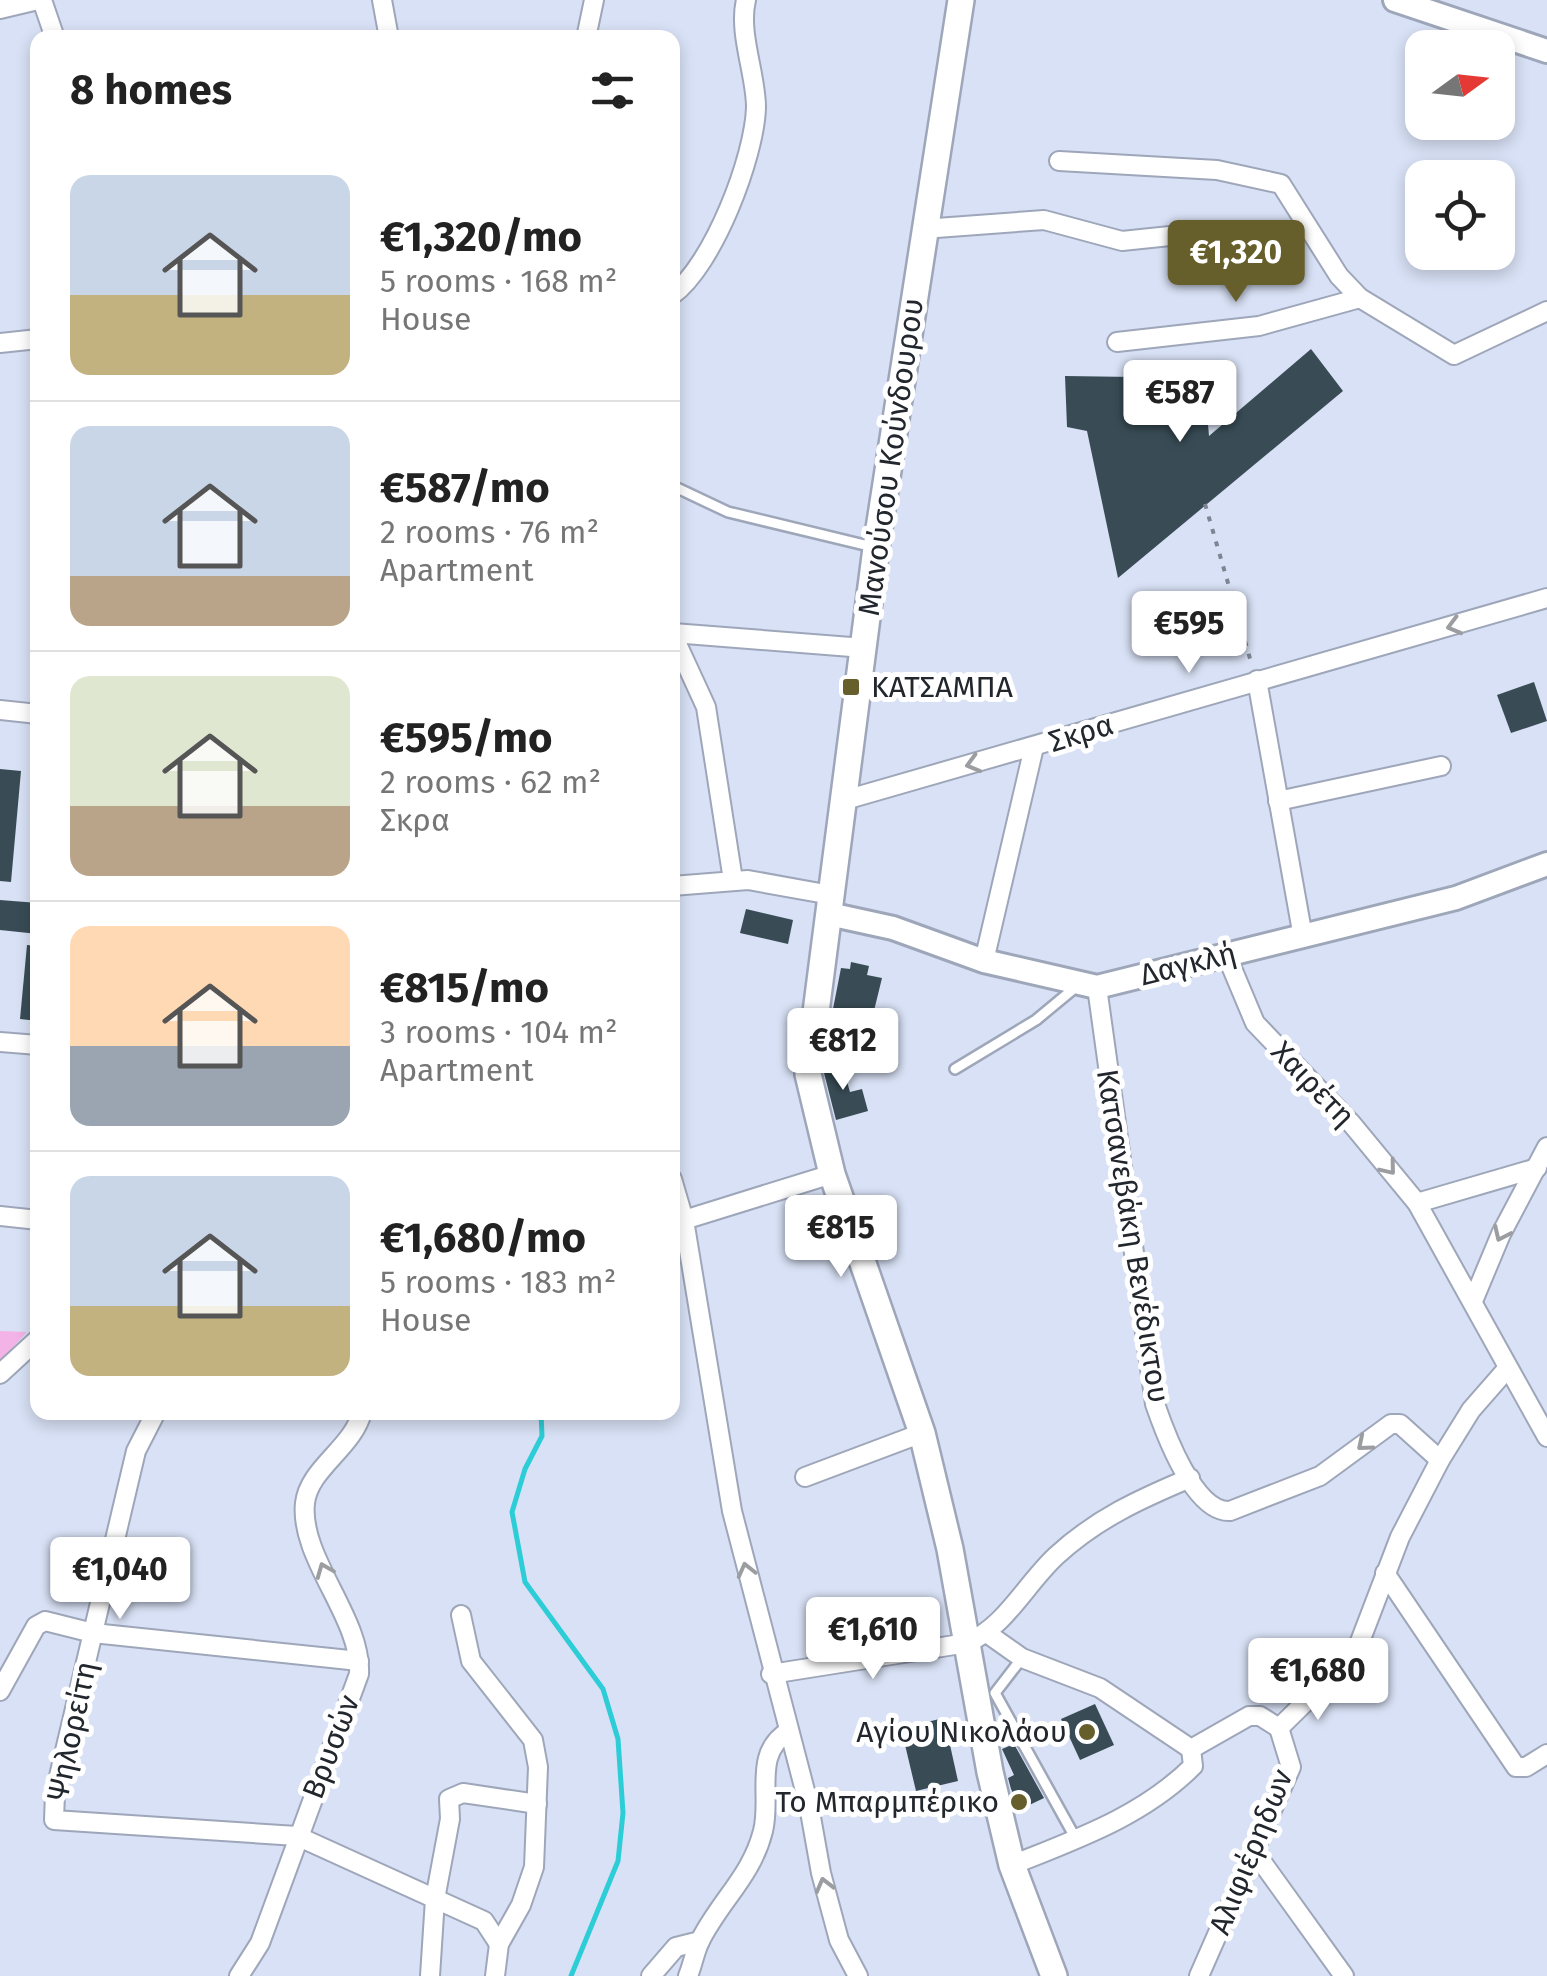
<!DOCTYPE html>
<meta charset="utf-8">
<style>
:root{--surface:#fff;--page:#f6f6f6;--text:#222;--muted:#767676;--line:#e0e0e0;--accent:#665e2b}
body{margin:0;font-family:"Fira Sans",sans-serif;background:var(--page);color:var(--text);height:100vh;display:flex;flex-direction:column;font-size:38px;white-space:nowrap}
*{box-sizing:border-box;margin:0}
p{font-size:32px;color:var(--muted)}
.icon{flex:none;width:55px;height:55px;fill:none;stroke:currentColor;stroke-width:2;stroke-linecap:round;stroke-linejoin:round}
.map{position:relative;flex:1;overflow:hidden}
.drawer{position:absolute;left:30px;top:30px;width:650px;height:1390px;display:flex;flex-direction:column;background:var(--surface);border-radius:20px;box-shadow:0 5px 15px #0003}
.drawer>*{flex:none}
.needle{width:65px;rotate:75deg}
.fabs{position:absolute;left:1405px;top:30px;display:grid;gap:20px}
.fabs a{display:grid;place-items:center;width:110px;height:110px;border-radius:20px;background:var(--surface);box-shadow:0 5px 15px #0003;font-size:50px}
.price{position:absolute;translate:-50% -85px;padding:0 22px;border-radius:10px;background:#fff;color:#222;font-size:32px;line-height:65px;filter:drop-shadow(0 2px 5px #0008)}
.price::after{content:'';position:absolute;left:50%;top:60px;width:30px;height:22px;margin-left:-15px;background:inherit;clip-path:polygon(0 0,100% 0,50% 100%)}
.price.active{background:var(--accent);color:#fff}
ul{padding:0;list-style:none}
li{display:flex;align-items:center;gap:30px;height:250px;padding:0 40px}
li+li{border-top:2px solid var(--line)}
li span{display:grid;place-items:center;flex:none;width:280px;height:200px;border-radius:20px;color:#555}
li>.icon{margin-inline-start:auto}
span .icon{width:120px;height:120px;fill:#fffc;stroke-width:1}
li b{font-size:42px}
h2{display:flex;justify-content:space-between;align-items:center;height:120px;padding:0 40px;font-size:42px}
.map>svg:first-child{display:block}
</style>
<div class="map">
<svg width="1547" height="1976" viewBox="0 0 1547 1976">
<rect width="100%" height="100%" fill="#d8e1f5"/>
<path fill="#f4b3e7" d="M0,1331l27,1 -27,29z"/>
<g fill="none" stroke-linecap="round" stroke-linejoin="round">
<path stroke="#2ccdd6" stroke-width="5" d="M541,1412l1,24 -17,33 -13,43 13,70 78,107 15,50 5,74 -5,48 -47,115"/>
</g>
<g fill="#394c56">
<path d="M1311,349l32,42 -225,187 -31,-147 -20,-4 -2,-51 139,2 5,58z"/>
<path d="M1534,682l13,39 -36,12 -14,-38z"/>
<path d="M0,769l21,2 -10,111 -11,-1z"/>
<path d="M0,900l38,3v31l-38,-4z"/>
<path d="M746,909l47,11 -5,24 -48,-11z"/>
<path d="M27,945l11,1v75l-18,-2z"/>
<path d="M851,962l18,4 -2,9 15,3 -10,41 -18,-4 -3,15 -19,-5v-11l9,-46 9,1z"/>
<path d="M841,1061l9,31 12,-3 6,22 -32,9 -12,-47 2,-8z"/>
<path d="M1095,1704l19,41 -34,15 -19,-41z"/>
<path d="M944,1718l14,63 -42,10 -15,-63z"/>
<path d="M1014,1744l30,54 -23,11 -10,-20 -3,-11 6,-3 -12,-26z"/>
</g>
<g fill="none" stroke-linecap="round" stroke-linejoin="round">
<defs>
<g id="service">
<path d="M673,486l55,26 145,35"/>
<path d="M955,1069l81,-49 41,-34"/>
<path d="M1022,1658l-27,35 81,146"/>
</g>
<g id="minor">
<path d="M42,0l13,38"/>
<path d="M382,0l7,38"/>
<path d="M0,9l38,-9"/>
<path d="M586,38l8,-38"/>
<path d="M1059,161l158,9 64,14 58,92 21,22 94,57 93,-44"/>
<path d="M923,229l121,-9 78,21 48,-5"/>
<path d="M672,295c41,-29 83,-139 84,-188 0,-33 -18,-74 -10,-107"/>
<path d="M1117,342l142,-16 101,-28"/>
<path d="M0,343l38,-4"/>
<path d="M672,633l34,74 27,173"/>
<path d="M673,633l191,15"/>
<path d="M1257,680l46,257"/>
<path d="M0,710l38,4"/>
<path d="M845,800l702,-202"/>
<path d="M1278,801l163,-35"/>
<path d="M672,886l76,-6 83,15"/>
<path d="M1226,954l29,69 96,100 66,80 130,234"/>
<path d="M984,961l50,-214"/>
<path d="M1097,987l58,417c10,29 39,109 75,107l90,-35 71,-52h9l40,36"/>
<path d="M0,1042l38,3"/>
<path d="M672,1179l12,41 48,291 77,295 12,67 18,67 19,36"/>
<path d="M1417,1203l120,-35"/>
<path d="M0,1216l38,4"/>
<path d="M684,1220l148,-46"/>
<path d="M1473,1301l28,-67 46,-87"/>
<path d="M0,1374l38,-35"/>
<path d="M156,1412l-20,39 -81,342 -1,27 243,16 187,85 15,23"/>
<path d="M805,1477l117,-44"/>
<path d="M1385,1573l131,194h10l21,-13"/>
<path d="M461,1615l10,46 62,79 5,27 -4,100 -13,38 -22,39 -4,32"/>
<path d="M988,1634l34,24 78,30 91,61 58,-33h11l19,12 77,-76 44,-115 40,-77 31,-50 35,-40"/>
<path d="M771,1674l196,-31c39,-17 58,-58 89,-87 40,-37 84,-57 134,-78"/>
<path d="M0,1691l36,-65 9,-5 48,12 266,28"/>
<path d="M1254,1851l90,125"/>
<path d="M1012,1865c65,-26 131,-49 181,-99l-2,-17"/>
<path d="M239,1976l21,-33 99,-269c3,-56 -60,-116 -54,-171 4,-35 48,-55 57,-91"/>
<path d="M430,1976l5,-77 15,-80 -1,-20 14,-6 74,11"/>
<path d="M651,1976l25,-29 24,-6"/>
<path d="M688,1976c5,-12 7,-26 13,-37 20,-39 51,-64 62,-108 9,-35 -11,-78 26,-100"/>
<path d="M1199,1976l92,-209 -12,-39"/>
</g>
<g id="tertiary">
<path d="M1395,0l152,51"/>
<path d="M829,914l64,14 91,33 113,26 359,-89 91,-34"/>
</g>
<path id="secondary" d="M961,0l-85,548 -68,526 24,100 90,259 28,116 40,223 22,93 42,111"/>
</defs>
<use href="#service" stroke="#9ea6b9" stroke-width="14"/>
<use href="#minor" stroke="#9ea6b9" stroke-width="22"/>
<use href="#tertiary" stroke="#9ea6b9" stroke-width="28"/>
<use href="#secondary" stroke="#9ea6b9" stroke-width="30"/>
<path stroke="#7e8592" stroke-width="4" stroke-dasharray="5 8" stroke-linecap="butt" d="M1205,504l46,158"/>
<use href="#service" stroke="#fff" stroke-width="9"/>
<use href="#minor" stroke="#fff" stroke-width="18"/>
<use href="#tertiary" stroke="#fff" stroke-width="22"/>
<use href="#secondary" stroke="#fff" stroke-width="25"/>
</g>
<defs><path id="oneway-chevron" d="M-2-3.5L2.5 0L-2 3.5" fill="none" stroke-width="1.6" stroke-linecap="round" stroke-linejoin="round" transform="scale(2.5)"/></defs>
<g stroke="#9c9da0">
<use href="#oneway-chevron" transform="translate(1454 626) rotate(165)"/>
<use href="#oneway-chevron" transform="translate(973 764) rotate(164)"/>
<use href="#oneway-chevron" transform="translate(1389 1168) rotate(51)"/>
<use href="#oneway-chevron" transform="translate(1501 1234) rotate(115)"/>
<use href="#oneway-chevron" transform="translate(1364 1444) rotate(140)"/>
<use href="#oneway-chevron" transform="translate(324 1570) rotate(-112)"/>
<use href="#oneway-chevron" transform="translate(746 1570) rotate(-104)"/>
<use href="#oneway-chevron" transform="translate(824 1885) rotate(-105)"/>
</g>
<g fill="#665e2b" stroke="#fff" stroke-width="4">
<rect x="841" y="677" width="20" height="20" rx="5"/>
<circle cx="1087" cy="1732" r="10"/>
<circle cx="1019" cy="1802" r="10"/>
</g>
<g text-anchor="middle" stroke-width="10" stroke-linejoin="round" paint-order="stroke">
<g font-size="30" fill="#22262d" stroke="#fff">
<text transform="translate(891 457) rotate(-82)" y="10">Μανούσου Κούνδουρου</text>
<text transform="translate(1081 733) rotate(-17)" y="10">Σκρα</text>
<text transform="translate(1188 964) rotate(-14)" y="10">Δαγκλή</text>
<text transform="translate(1313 1084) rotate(46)" y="10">Χαιρέτη</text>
<text transform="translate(1133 1236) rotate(81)" y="10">Κατσανεβάκη Βενέδικτου</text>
<text transform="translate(72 1731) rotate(-78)" y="10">Ψηλορείτη</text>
<text transform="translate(331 1747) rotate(-69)" y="10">Βρυσών</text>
<text transform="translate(1251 1852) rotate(-68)" y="10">Αλιφιέρηδων</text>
</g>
<g font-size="30" fill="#22262d" stroke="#fff" text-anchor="end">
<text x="871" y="697" text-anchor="start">ΚΑΤΣΑΜΠΑ</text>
<text x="1067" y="1742">Αγίου Νικολάου</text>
<text x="999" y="1812">Το Μπαρμπέρικο</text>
</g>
</g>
</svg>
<div class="fabs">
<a><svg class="needle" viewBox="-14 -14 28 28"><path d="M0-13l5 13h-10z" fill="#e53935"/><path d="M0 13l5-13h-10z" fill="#767676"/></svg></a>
<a><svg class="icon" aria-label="locate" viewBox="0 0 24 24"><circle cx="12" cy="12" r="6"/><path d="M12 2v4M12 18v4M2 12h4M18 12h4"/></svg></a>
</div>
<b class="price active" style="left:1236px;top:305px">€1,320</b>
<b class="price" style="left:1180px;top:445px">€587</b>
<b class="price" style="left:1189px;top:676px">€595</b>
<b class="price" style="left:843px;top:1093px">€812</b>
<b class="price" style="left:841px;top:1280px">€815</b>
<b class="price" style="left:120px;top:1622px">€1,040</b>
<b class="price" style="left:873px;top:1682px">€1,610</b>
<b class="price" style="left:1318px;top:1723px">€1,680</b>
<section class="drawer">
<h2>8 homes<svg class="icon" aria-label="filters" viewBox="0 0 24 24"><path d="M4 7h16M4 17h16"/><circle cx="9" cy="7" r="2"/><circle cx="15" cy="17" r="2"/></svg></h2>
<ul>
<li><span style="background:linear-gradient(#c9d6e8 60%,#c2b280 0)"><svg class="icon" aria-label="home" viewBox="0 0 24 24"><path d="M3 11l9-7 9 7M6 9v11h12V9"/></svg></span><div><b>€1,320/mo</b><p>5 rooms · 168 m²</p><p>House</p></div></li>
<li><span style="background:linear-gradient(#c9d6e8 75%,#b9a48a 0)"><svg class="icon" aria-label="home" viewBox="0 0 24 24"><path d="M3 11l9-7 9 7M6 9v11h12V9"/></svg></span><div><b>€587/mo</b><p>2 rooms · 76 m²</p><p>Apartment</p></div></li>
<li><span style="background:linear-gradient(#dfe7d0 65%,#b9a48a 0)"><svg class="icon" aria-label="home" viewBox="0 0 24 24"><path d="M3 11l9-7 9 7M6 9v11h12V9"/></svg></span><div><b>€595/mo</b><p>2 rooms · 62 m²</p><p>Σκρα</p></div></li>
<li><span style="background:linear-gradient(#ffd9b3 60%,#9aa5b1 0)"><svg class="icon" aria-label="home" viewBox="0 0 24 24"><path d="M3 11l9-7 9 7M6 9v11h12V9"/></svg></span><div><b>€815/mo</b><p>3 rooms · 104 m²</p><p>Apartment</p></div></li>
<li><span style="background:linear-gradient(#c9d6e8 65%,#c2b280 0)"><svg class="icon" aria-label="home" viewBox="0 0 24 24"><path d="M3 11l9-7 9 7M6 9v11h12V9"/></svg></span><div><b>€1,680/mo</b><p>5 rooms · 183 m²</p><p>House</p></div></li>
</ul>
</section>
</div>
